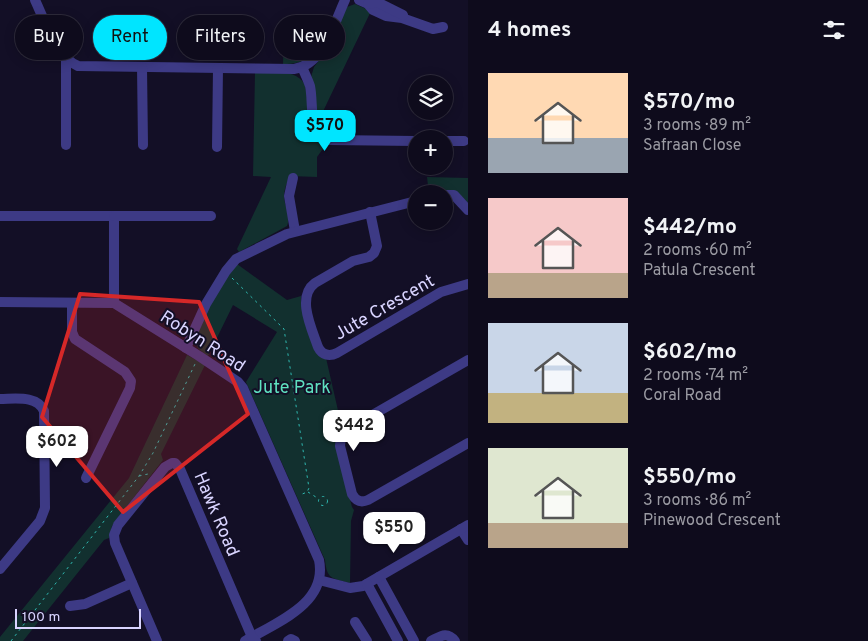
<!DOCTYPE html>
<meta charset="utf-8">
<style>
:root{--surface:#0e0b1c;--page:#1c1929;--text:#f1f3f6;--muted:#9b9ba3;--line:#2e2b3b;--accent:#00e5ff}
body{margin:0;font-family:Overpass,sans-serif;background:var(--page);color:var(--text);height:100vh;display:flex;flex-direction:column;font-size:19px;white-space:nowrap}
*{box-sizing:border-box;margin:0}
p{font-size:16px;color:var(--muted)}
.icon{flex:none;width:28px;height:28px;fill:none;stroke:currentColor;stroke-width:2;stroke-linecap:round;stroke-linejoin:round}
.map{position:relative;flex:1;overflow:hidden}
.details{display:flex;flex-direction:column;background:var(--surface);width:400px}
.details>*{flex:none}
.guide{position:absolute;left:15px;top:15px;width:378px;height:45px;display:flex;gap:10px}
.buttons{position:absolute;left:408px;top:75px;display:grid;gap:10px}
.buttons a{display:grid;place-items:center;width:45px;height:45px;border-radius:50%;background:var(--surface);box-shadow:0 2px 12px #0003,0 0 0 1px var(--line);font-size:25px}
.scale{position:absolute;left:15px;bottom:12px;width:126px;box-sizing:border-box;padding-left:5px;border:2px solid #d9d4ff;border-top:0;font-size:14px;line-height:18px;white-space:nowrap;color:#d9d4ff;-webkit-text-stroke:4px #130f26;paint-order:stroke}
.price{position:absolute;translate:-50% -42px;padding:0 11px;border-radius:10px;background:#fff;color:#222;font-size:16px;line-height:32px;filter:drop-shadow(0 1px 2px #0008)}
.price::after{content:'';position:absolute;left:50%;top:30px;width:15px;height:11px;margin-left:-8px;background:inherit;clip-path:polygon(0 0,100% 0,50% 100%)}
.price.current{background:var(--accent);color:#111}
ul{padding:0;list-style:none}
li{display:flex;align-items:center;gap:15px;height:125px;padding:0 20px}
li span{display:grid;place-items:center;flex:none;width:140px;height:100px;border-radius:0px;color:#555}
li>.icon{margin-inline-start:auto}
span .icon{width:60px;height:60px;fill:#fffc;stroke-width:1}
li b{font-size:21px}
h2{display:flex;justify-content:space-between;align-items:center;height:60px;padding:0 20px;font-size:21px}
.tag{padding:0 18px;border-radius:22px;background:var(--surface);box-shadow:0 2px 12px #0003,0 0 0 1px var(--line);font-size:18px;line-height:45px}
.tag.current{background:var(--accent);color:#111}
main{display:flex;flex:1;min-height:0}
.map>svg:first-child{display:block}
</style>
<main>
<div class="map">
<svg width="468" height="641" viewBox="0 0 468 641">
<rect width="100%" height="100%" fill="#130f26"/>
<g fill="#12302f">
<path d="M355,4l16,7 -54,113 -6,-47 3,-10 10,-13 23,-47z"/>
<path d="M287,21l35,17c-9,19 -16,26 -39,26l1,-37z"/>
<path d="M255,73c17,0 41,-5 50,12l7,46 4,7 9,5v3l-8,11v20l-27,-1c-3,7 -6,13 -6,21 1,10 7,20 3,29l-48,26 -2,-3 34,-72 -18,-1z"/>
<path d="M427,177l41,1v25c-13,-16 -21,-14 -39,-9z"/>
<path d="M237,264l50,36 14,-4v8l25,54 16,70 -4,5 -2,11 16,63 2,3 -3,11 -1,62c-19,-5 -23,-4 -25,-23l-79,-178 31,-50 -44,-27 -25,51c-7,-5 -13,-8 -13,-17l16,-36 22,-35z"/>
<path d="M187,355l18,10 -44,89 2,6 -47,60 -4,6 -3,12 -5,2 -81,101h-23v-4l129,-159z"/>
</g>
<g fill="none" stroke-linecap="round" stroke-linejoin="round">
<g stroke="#2fb8b0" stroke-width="1" stroke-dasharray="2.5 4" stroke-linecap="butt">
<path d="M232,278l52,51 25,159 -2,4 -7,3"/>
<path d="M139,476l9,-2"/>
<path d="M308,492l11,7"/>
<circle cx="323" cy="501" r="4.5"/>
<path d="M11,641l128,-165 14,-23 42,-89"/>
</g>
<g stroke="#3d3a85" stroke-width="10">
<path d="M35,0c10,21 21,57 43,66l216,3c29,-4 40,-45 51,-69"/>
<path d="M359,0l9,4 5,6 13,6 16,2 31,11 10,-2"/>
<path d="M368,4l9,-2 26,13"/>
<path d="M142,67l1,78"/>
<path d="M302,67c3,7 6,13 8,19 4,18 -3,48 19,54l87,1"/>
<path d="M444,141h20"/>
<path d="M66,145v-86"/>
<path d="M217,147l1,-79"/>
<path d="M293,178l-4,18 6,35"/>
<path d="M444,195h10l14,15"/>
<path d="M370,212l7,34 -3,7 -5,4 -16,4 -38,22c-19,14 -3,46 3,64 4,8 11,10 19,6l104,-61 27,-8"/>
<path d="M0,216h114v87"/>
<path d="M114,216h97"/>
<path d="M0,302l114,1 85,53 39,26 5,6 76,172c9,44 -44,63 -74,81"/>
<path d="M72,303v29l3,7 50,33 6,9 -1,7 -44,90"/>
<path d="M186,348l20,-44 20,-33 10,-12 51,-25 129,-33"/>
<path d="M468,360l-120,69 -7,8 -1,9 12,48c4,7 9,9 16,6l100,-57"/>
<path d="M0,399c15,0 37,-4 44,12l1,97 -5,13 -40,48"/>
<path d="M461,529l7,11"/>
<path d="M379,577l35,64"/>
<path d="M319,580l31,8 13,-2 105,-61"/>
<path d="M367,584l31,57"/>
<path d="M70,606l15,-2 47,-21"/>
<path d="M355,622l12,19"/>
<path d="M157,641l-42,-98 -1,-8 4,-10 47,-58 7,-4h3l5,6 72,168 4,4"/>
<path d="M288,641l3,-2 4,2"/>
<path d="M431,641c10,-5 16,-10 24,0"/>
</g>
</g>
<path fill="#d62828" fill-opacity="0.2" stroke="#d62828" stroke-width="4" stroke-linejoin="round" d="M80,294l119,8 49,112 -125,98 -81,-95z"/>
<g text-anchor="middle" stroke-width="4" stroke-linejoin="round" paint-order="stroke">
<g font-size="18" fill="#d9d4ff" stroke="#130f26">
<text transform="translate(384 307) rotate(-30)" y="6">Jute Crescent</text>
<text transform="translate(203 341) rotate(33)" y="6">Robyn Road</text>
<text transform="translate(217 514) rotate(67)" y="6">Hawk Road</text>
</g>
<g font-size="18" fill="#5fe0c0" stroke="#130f26">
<text x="292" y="393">Jute Park</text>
</g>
</g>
</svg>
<div class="buttons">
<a><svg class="icon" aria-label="layers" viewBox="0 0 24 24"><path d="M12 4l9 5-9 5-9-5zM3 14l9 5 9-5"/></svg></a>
<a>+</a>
<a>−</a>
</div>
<div class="scale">100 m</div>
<b class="price current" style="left:325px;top:152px">$570</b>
<b class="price" style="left:354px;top:452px">$442</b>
<b class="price" style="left:57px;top:468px">$602</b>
<b class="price" style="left:394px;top:554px">$550</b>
<div class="guide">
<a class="tag">Buy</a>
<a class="tag current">Rent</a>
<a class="tag">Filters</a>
<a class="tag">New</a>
</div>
</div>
<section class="details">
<h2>4 homes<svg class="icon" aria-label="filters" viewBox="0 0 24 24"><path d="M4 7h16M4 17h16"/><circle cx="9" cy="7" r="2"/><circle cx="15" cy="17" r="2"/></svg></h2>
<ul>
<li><span style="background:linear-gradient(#ffd9b3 65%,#9aa5b1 0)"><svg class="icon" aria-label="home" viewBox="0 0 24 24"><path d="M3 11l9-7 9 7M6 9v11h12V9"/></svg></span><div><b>$570/mo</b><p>3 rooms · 89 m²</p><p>Safraan Close</p></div></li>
<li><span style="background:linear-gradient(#f6c9c9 75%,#b9a48a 0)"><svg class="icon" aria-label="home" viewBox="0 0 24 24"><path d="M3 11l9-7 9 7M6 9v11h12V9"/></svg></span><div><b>$442/mo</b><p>2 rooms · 60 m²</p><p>Patula Crescent</p></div></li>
<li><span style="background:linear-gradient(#c9d6e8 70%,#c2b280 0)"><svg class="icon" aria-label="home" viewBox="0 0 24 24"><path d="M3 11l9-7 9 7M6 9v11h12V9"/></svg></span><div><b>$602/mo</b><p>2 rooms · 74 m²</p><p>Coral Road</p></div></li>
<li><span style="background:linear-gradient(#dfe7d0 75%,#b9a48a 0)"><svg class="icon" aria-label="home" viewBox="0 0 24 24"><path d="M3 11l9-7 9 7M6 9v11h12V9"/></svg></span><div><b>$550/mo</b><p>3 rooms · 86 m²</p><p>Pinewood Crescent</p></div></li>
</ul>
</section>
</main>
